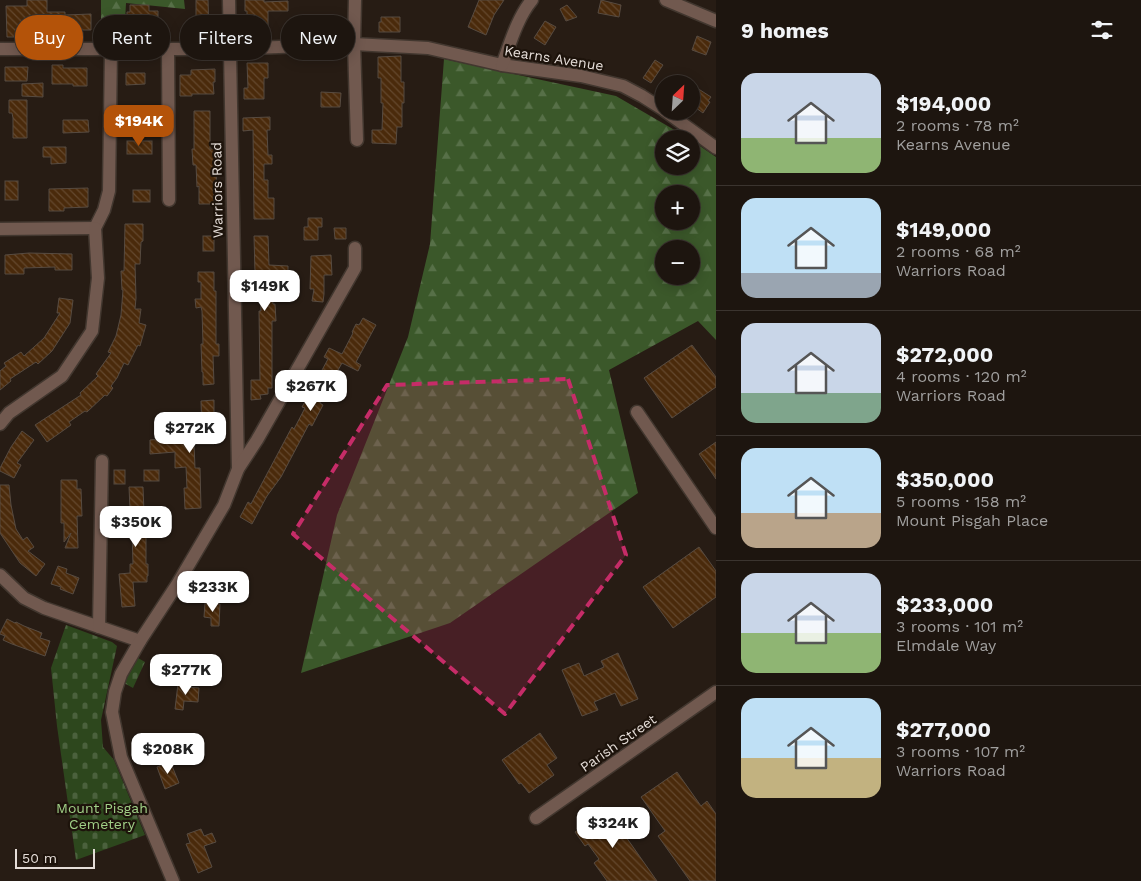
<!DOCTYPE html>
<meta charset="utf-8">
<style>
:root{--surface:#1d150f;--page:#2a221d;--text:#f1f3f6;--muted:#a09f9e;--line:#3b342f;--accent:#b45309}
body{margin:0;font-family:"Work Sans",sans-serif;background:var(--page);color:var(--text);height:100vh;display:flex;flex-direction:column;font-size:19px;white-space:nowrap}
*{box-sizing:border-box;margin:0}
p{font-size:16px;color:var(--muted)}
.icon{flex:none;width:28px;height:28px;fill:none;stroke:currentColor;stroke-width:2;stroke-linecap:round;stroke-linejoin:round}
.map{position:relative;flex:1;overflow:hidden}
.sheet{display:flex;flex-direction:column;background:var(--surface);width:425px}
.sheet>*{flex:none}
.guide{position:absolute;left:15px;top:15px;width:475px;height:45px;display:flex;gap:10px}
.needle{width:32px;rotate:25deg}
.fabs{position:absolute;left:655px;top:75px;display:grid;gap:10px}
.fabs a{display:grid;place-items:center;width:45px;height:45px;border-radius:50%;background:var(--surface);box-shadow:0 2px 12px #0003,0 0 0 1px var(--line);font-size:25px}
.scale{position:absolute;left:15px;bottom:12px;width:80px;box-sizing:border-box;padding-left:5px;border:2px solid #e5ddd8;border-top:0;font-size:14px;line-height:18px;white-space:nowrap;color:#e5ddd8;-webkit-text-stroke:4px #1d130b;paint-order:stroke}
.price{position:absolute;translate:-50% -42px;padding:0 11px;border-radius:10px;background:#fff;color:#222;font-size:16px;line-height:32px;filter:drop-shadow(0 1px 2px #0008)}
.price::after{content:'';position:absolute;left:50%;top:30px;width:15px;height:11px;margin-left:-8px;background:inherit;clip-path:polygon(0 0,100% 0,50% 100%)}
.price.on{background:var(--accent);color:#fff}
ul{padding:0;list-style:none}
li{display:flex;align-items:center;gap:15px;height:125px;padding:0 25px}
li+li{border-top:1px solid var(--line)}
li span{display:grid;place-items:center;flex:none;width:140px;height:100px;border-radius:15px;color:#555}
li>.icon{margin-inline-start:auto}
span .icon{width:60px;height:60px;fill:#fffc;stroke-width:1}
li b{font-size:21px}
h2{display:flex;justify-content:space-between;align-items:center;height:60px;padding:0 25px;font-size:21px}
.chip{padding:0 18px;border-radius:22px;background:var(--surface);box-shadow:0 2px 12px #0003,0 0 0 1px var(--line);font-size:18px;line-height:45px}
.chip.on{background:var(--accent);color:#fff}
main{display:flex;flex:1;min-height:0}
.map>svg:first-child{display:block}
</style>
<main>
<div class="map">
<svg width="716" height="881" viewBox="0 0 716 881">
<defs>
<pattern id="forest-firs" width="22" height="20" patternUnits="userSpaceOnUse" patternTransform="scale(1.25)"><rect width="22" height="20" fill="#3b582a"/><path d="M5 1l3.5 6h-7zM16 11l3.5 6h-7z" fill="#577048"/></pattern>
<pattern id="cemetery-stones" width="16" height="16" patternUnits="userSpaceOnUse" patternTransform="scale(1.25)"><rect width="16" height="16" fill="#2d471d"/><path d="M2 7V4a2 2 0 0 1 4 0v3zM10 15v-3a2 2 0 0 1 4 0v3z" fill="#4b613d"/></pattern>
<pattern id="building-back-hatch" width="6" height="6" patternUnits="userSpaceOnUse" patternTransform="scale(1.25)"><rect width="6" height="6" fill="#4a2a0b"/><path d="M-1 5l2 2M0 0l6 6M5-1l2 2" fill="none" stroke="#64482e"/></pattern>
</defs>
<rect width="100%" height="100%" fill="#271c14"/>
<g fill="url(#forest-firs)" fill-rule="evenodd">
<path d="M101,0h83l1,9 -59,-6 -2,37 -23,-2z"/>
<path d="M444,59l172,37 74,43h-26v27h27v-26l25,17v183l-18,-19 -89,49 29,123 -188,130 -149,50 36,-158 71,-178 22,-93zM664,194h27v27h-27zM664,249h27v27h-27z"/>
</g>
<g fill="url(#cemetery-stones)">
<path d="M66,625l46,17 5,4 -16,74 2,27 11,13 31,75 -69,25 -19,-134 -6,-58z"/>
<path d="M138,658l7,4 -12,26 -9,-5z"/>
</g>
<g fill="url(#building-back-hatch)" stroke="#574b41">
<path d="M27,0h20v12h18v3l26,-1v16h-50v2h-15v5h-19l-1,-31h21z"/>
<path d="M196,0h12l1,32h-15v-14h2z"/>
<path d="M245,0h19v2l24,-1v10h-20v15h-6v7h-15v-22h-2z"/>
<path d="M479,0h25l-10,15 -8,20 -18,-8z"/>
<path d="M601,0l20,5 -2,12 -21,-4z"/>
<path d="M130,5h19v6h9v13h-5v5h-26v-17h3z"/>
<path d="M567,5l10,12 -11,4 -6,-12z"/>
<path d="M381,17h19v15h-21v-10h2z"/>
<path d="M312,19h19l-1,13 -18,1z"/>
<path d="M545,21l11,6 -11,18 -11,-7z"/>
<path d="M697,36l14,6 -5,13 -14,-5z"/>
<path d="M401,56v26h3v21h-2v24h-5l-1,17 -24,-1v-13h10l1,-27h-2v-25h-3v-21z"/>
<path d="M655,60l8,5 -12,18 -8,-5z"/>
<path d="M247,63h21v15h-4v21h-20v-11h4z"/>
<path d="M52,65h11v3h24v18h-14v-2h-21z"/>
<path d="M5,67h23l-1,14h-22z"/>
<path d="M215,69v13h-2l1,12h-22v2h-12v-21h11v-5z"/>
<path d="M126,73h19v11l-19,1z"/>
<path d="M43,83v14l-21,-1v-12z"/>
<path d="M697,88l14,9 -3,4 2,1 -7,11 -7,-5 2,-3 -7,-5v-3z"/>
<path d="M321,92l20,1 -1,14h-19z"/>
<path d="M9,100h18v38h-14v-20l-1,-5h-3z"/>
<path d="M151,108h9v9h-13v6h-18v-14z"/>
<path d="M194,111h16v38h5v24h1l1,13h-3v18h-15v-18l-2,1 -1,-22h-3l-1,-16h2z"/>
<path d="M270,117v13h-3l1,25h4v9h-8v16h4v18h6v21h-20l-1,-89 -10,1v-13z"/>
<path d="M63,120h25l1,12 -26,1z"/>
<rect x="127" y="141" width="25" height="13"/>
<path d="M43,147h23v16l-15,1v-7h-8z"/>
<rect x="5" y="181" width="13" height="19"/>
<path d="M88,188v19l-24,1v3h-15v-22z"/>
<rect x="133" y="190" width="17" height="12"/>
<path d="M308,218h14v9h-4v13h-14v-13h4z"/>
<path d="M125,224h18v17l-2,1 -1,22h-5l1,34 -1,11h6l-2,14 7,2 -6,21 -2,-1 -10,20 -4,-2 -7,15 -6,8 2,2 -6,8 -2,-1 -18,17 -2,-1 -16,11 2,3 -24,17 -12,-17 46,-30 -1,-2 18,-17 -2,-2 15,-21 -3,-1 8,-16 5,-21 2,-25h-1l-1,-19h3z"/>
<path d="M334,228h12v11h-11z"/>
<rect x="203" y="236" width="11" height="15"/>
<path d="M254,236h14l1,29 19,1v11h-16l1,27h2l1,17h-4v67h-4v6l-8,1 1,4 -10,1v-20h9l-1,-69h2l-1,-20h-11l-1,-18h7z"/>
<path d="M29,253l43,1v16h-17v-3l-31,1v6h-19v-19z"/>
<path d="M331,255l1,20h-8v19l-1,8 -11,-1 2,-12h-4l1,-33z"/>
<path d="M198,272h16v19h2v53h3v12h-6l1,28 -11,1v-13h-1l-1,-28h2l-1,-33 -1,-4 -5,1 -1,-9h6v-17h-3z"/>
<path d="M59,298l14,2 -3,23 -18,28 -14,13 -2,-2 -26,17 1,2 -11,9v-19l6,-5 -2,-3 17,-11 3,4 20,-18 16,-25h-3z"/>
<path d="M363,318l13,7 -20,37 5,3 -3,6 -16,-8 -14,25 -8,15 3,2 -11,21 -3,-2 -28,53 -14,19 -15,28 -12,-7 8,-15 3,2 1,-2 40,-75 2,2 11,-21 -3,-1 26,-48 -4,-2 5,-9 13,6 11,-21 -1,-1 4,-8 3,1z"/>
<path d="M692,345l24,32v10l-44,31 -28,-40z"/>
<path d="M214,400v44h-20l1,24h5l1,40 -16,1 -1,-21h3l-1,-21 -11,1v-16l-25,2v-14l10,-1v3l34,-2v-9h8l-1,-30z"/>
<path d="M22,431l12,9 -17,23 4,2 -7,13 -14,-7v-3l11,-21z"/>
<path d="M716,442v37l-17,-25z"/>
<rect x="114" y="470" width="11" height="14"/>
<rect x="144" y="470" width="15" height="11"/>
<path d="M61,480h16v9h4l1,27h-5l1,32h-13l6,-15 -7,9v-19h-3z"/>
<path d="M0,485h9l2,20 5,24 7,11 4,-3 7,10 -6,4 17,13 -9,12 -16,-13 -20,-30z"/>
<path d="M129,487h14l1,25h2v52h2v12h-1v6h-14l2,24 -13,1 -3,-33 11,-1v-9h3l-1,-33h-1z"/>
<path d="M699,547l17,24v26l-43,31 -30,-41z"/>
<path d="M58,566l9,3 -1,4 13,5 -6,16 -13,-5 1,-2 -10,-3z"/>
<path d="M205,603l15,1 -1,22h-8v-8l-7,-1z"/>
<path d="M7,619l8,4 1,-1 8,4 18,7 -2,5 10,3 -5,15 -33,-12 -9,-4 2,-4 -5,-2v-1z"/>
<path d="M618,653l20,46 -17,7 -6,-13 -21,9 4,8 -16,6 -20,-46 17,-7 5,13 20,-9 -3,-6z"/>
<path d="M178,684h8v3l13,1 -1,14 -14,-1 -1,9 -8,-1z"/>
<path d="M540,733l17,25 -10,7 7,10 -25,18 -8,-10 -2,1 -17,-24z"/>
<path d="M170,761l9,22 -14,6 -8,-22z"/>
<path d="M677,772l24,34 6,-5 9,13v67h-26l-32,-45 7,-5 -24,-34z"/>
<path d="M602,807l3,4 2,-1 50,71h-50l-13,-18 5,-4 -11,-15 -3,2 -10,-14 5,-4 -2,-4z"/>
<path d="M201,829l3,7 8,-3 4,9 -12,4 8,21 -14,6 -12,-29 4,-1 -3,-9z"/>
</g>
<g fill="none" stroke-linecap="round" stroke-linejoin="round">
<defs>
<g id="minor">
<path d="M229,0l9,469"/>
<path d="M355,0l-1,44 3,96"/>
<path d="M666,0l50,21"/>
<path d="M0,49h230l124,-5 74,4 74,17 79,11 42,10 19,10 22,14"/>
<path d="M168,49l1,151"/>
<path d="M502,65c8,-21 15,-47 30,-65"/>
<path d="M665,111l51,37"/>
<path d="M95,228l9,-18 5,-19 2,-142"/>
<path d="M0,229l95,-1"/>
<path d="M637,412l79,116"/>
<path d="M0,424l9,-11 53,-37 30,-45 6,-53 -3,-50"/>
<path d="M0,575l24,23 20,10 96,33"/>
<path d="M99,627l3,-166"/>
<path d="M536,818l180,-126"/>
<path d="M173,881l-52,-124 -9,-45 3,-20 6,-18 19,-33 38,-58 46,-78 14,-36 19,-29 98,-172v-20"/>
</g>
</defs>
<use href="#minor" stroke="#42372f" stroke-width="15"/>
<use href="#minor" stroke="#71594f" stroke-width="12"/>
</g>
<path fill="#c62c68" fill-opacity="0.2" stroke="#c62c68" stroke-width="4" stroke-dasharray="10 6" stroke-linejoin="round" d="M568,379l58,176 -121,159 -212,-180 94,-149z"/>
<g text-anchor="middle" stroke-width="4.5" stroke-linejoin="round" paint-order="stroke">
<g font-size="14" fill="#e5ddd8" stroke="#1d130b">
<text transform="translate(554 58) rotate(9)" y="5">Kearns Avenue</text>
<text transform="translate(217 190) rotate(-91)" y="5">Warriors Road</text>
<text transform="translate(618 743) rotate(-35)" y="5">Parish Street</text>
</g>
<g font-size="14" fill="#a1d087" stroke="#1d130b">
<text x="102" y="813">Mount Pisgah<tspan x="102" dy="16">Cemetery</tspan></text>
</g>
</g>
</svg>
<div class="fabs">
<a><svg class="needle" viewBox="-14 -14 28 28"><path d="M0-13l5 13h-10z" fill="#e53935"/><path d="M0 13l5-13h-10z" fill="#a09f9e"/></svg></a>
<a><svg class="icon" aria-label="layers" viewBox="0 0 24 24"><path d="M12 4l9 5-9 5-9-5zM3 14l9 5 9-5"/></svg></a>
<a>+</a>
<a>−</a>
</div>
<div class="scale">50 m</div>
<b class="price on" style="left:139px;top:147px">$194K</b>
<b class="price" style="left:265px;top:312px">$149K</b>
<b class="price" style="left:311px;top:412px">$267K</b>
<b class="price" style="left:190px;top:454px">$272K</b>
<b class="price" style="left:136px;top:548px">$350K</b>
<b class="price" style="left:213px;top:613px">$233K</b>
<b class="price" style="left:186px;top:696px">$277K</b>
<b class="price" style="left:168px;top:775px">$208K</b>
<b class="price" style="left:613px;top:849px">$324K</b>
<div class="guide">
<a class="chip on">Buy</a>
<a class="chip">Rent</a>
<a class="chip">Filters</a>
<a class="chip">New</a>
</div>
</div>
<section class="sheet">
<h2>9 homes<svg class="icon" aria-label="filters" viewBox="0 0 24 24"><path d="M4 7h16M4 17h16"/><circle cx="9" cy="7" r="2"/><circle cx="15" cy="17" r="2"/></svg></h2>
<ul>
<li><span style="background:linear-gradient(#c9d6e8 65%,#8fb573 0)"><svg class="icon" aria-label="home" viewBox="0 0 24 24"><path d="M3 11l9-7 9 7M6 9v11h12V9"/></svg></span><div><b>$194,000</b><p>2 rooms · 78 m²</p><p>Kearns Avenue</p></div></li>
<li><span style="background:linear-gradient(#bfe0f5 75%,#9aa5b1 0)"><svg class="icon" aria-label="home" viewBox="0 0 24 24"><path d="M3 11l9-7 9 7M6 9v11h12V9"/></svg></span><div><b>$149,000</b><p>2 rooms · 68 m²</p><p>Warriors Road</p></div></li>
<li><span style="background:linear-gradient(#c9d6e8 70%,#7fa58c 0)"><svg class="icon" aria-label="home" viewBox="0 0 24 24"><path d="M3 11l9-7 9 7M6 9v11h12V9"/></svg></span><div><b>$272,000</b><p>4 rooms · 120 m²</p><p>Warriors Road</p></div></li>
<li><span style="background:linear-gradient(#bfe0f5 65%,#b9a48a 0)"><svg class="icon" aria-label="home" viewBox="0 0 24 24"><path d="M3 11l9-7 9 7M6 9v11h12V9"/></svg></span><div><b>$350,000</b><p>5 rooms · 158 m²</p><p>Mount Pisgah Place</p></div></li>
<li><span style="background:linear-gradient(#c9d6e8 60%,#8fb573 0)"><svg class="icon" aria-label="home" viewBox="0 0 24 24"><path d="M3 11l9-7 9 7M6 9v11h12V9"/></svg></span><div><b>$233,000</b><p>3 rooms · 101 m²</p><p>Elmdale Way</p></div></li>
<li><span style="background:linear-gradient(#bfe0f5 60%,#c2b280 0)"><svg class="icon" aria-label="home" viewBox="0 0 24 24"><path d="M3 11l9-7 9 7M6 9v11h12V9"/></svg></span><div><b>$277,000</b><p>3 rooms · 107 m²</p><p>Warriors Road</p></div></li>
</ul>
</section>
</main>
